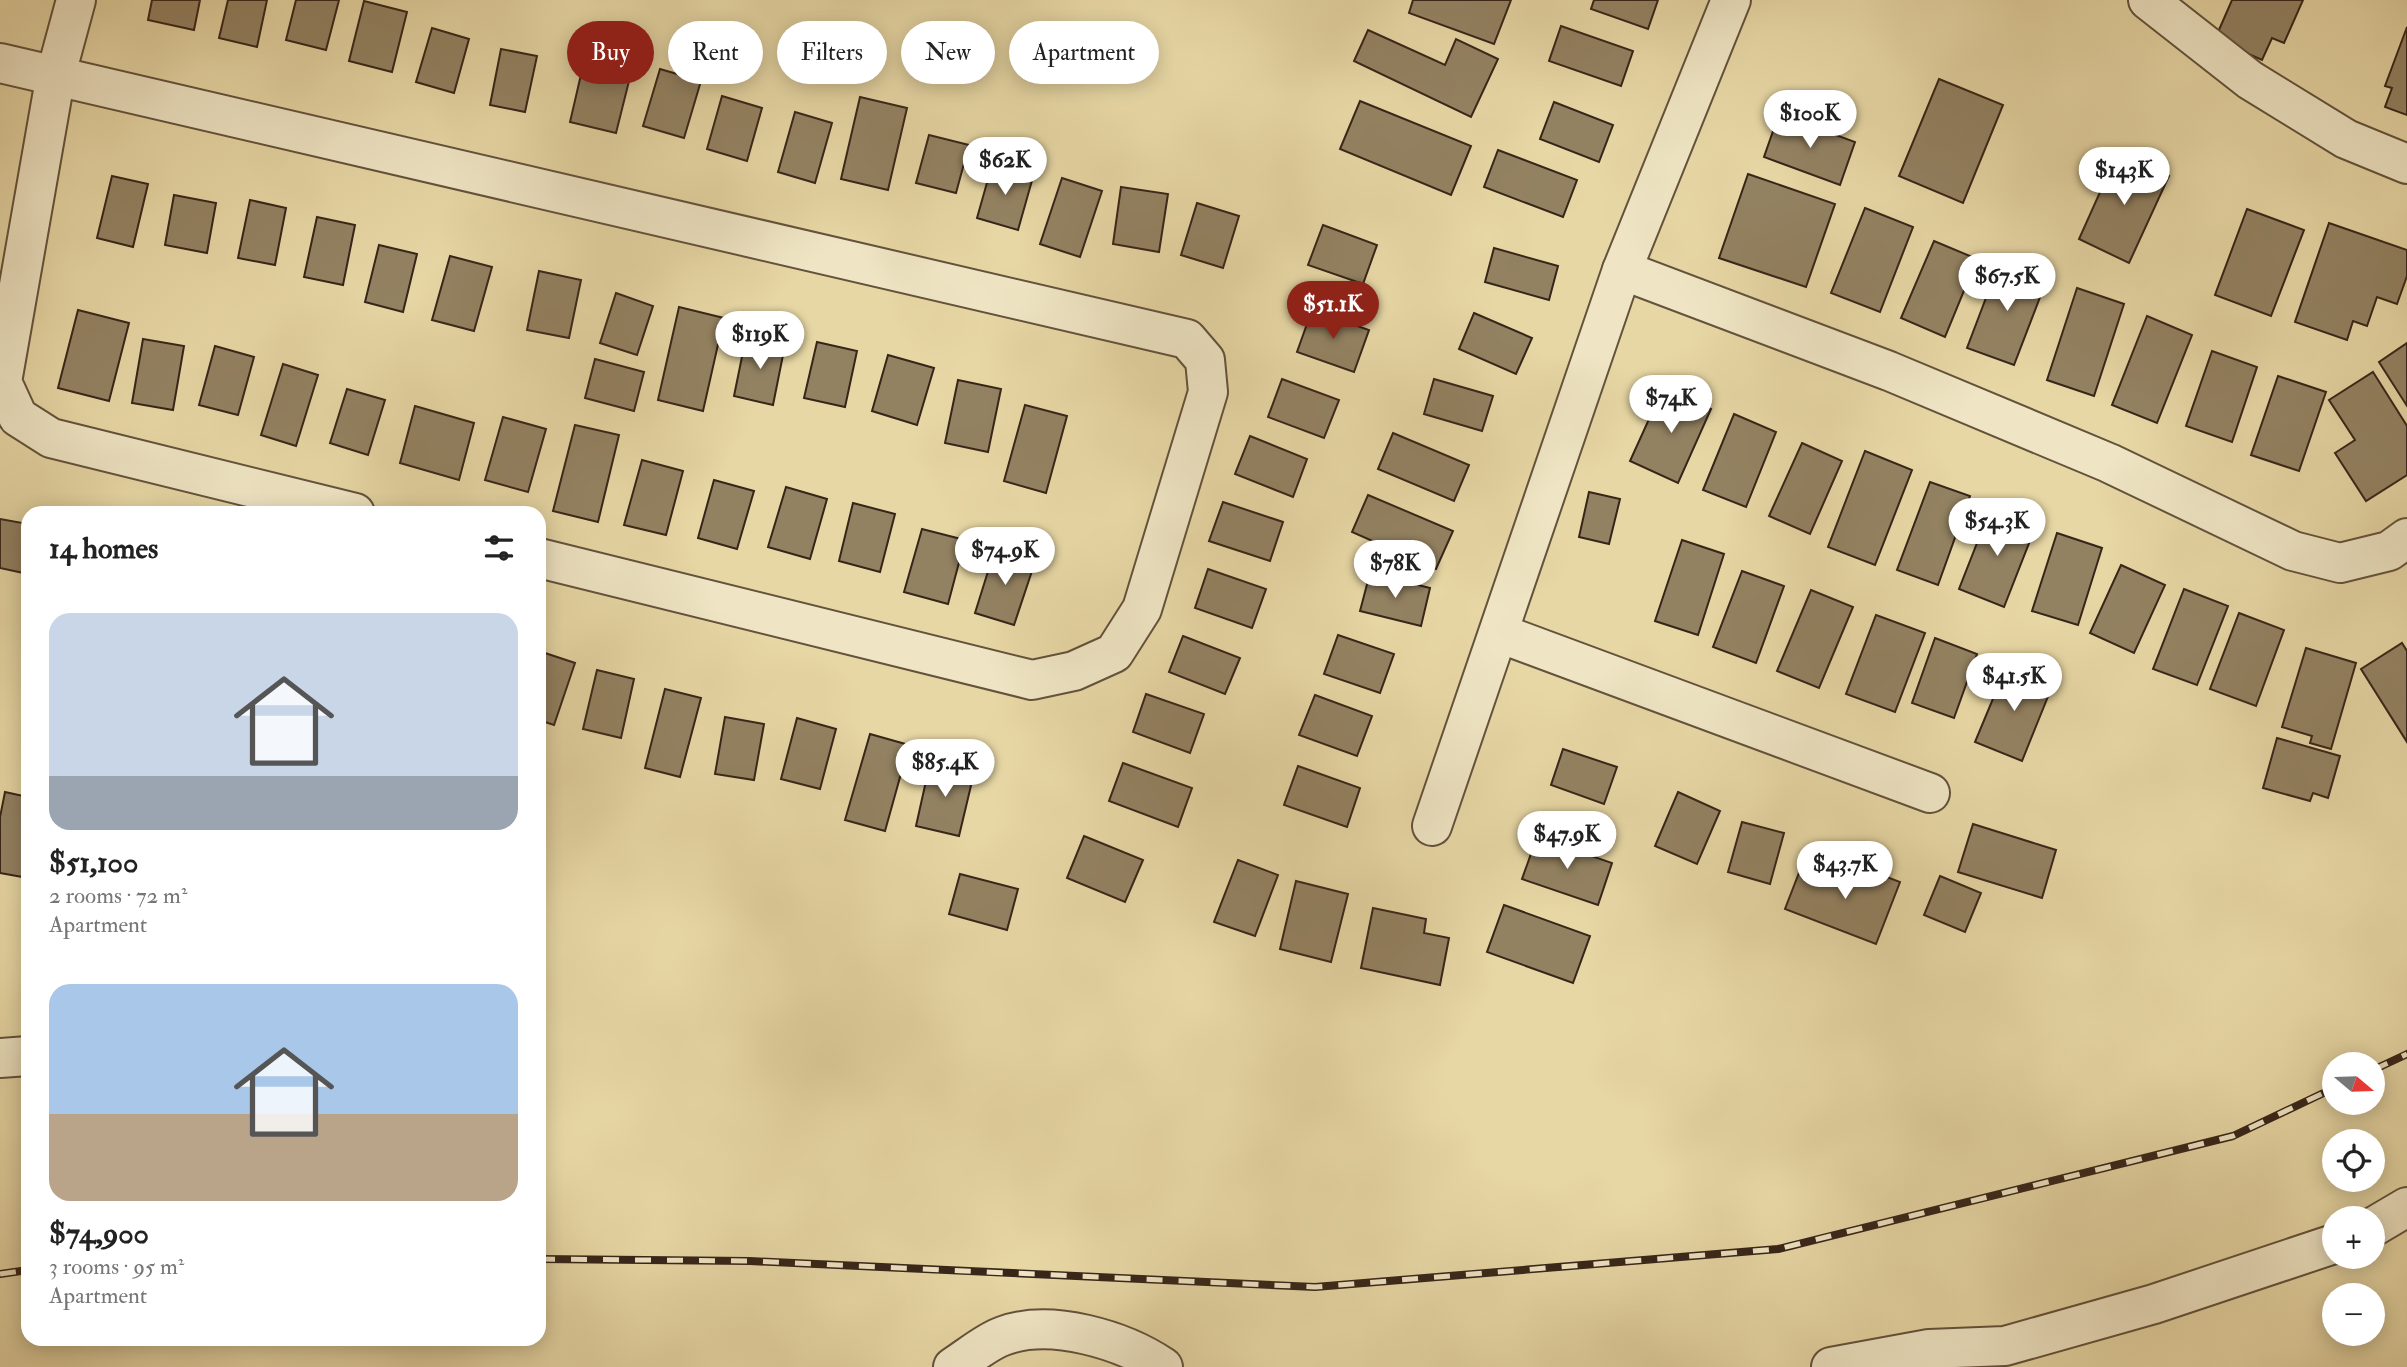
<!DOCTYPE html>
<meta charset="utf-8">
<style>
:root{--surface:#fff;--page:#f6f6f6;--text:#222;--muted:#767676;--accent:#8f2418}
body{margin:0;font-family:"IM FELL Double Pica",serif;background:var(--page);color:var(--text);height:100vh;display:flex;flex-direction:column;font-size:26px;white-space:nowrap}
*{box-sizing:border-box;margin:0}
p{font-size:23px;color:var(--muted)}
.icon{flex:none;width:38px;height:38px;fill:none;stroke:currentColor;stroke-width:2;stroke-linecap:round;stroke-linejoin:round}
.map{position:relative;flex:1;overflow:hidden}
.side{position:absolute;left:21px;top:506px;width:525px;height:840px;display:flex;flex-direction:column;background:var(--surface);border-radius:21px;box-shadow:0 4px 18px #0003}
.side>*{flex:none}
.top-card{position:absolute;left:567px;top:21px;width:665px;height:63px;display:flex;gap:14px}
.needle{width:46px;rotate:109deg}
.controls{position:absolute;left:2322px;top:1052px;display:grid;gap:14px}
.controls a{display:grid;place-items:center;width:63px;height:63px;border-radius:50%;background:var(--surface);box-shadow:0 4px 18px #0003;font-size:35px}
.price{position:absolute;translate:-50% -60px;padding:0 16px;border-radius:24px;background:#fff;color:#222;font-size:23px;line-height:46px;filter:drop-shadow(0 2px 4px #0008)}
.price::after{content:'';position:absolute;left:50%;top:42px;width:21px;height:16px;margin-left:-10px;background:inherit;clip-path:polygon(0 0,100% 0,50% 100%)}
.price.active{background:var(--accent);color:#fff}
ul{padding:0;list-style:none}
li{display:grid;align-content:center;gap:14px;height:371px;padding:0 28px}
li span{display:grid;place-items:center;height:217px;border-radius:21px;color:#555}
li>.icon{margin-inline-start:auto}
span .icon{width:126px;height:126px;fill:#fffc;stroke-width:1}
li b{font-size:30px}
h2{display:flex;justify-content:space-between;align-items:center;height:84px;padding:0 28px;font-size:30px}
.chip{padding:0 24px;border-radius:32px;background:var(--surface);box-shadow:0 4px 18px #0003;font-size:24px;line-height:63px}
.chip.active{background:var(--accent);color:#fff}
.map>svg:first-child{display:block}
</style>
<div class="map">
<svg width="2407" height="1367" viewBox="0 0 2407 1367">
<rect width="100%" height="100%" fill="#e7d7a5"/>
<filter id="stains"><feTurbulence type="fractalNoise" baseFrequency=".00286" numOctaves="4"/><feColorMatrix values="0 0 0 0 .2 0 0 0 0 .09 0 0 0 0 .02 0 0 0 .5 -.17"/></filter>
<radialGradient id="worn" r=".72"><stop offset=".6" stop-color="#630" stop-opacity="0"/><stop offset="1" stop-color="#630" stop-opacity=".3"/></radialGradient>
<g fill="#938262" stroke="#372519" stroke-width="2">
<path d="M152,0h48l-6,30 -46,-10z"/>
<path d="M228,0h39l-10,47 -38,-9z"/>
<path d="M296,0h43l-13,50 -40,-10z"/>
<path d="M1413,0h98l-17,44 -85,-31z"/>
<path d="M1594,0h64l-10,29 -57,-20z"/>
<path d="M2232,0h71l-19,43 -12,-5 -10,22 -47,-21z"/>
<path d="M364,1l43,11 -15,60 -43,-11z"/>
<path d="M1561,26l72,25 -12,35 -72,-25z"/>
<path d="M2407,27v88l-22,-8 7,-19 -7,-2z"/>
<path d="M432,28l37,11 -15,54 -38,-11z"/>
<path d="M1368,30l77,35 11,-26 42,20 -27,58 -117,-56z"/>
<path d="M501,49l36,7 -12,56 -35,-7z"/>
<path d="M586,53l47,12 -17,68 -46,-11z"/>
<path d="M660,69l41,12 -17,57 -41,-12z"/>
<path d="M1939,79l64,26 -40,98 -64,-27z"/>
<path d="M722,96l40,12 -15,53 -40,-12z"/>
<path d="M860,97l47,11 -19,82 -47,-11z"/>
<path d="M1360,101l111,45 -20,49 -111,-46z"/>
<path d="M1554,102l59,23 -14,37 -59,-23z"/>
<path d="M795,112l37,11 -17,60 -37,-11z"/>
<path d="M1779,114l76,28 -15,43 -76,-28z"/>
<path d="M929,135l40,10 -13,48 -40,-10z"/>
<path d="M1498,150l79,30 -14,37 -79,-30z"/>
<path d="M2118,152l51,24 -40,87 -50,-24z"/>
<path d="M992,165l41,12 -15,53 -41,-12z"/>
<path d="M1748,174l87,30 -29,83 -87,-29z"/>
<path d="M112,176l36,8 -15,63 -36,-9z"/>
<path d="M1062,178l40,13 -22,66 -40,-13z"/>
<path d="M1121,187l47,7 -9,58 -46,-8z"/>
<path d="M174,195l42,8 -9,50 -42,-8z"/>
<path d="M250,200l36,8 -11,57 -37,-7z"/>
<path d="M1197,203l42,13 -16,52 -42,-13z"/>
<path d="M1865,208l48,19 -33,85 -49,-19z"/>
<path d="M2247,209l57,21 -33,86 -56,-21z"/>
<path d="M317,217l38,8 -12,60 -39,-8z"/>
<path d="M2329,223l78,27v26l-10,28 -20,-7 -10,29 -14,-5 -6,19 -52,-18z"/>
<path d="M1323,225l54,20 -14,39 -55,-19z"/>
<path d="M1934,241l43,18 -32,78 -44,-19z"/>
<path d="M379,245l38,9 -14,58 -38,-10z"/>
<path d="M1494,248l64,18 -9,34 -64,-18z"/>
<path d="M450,256l42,11 -18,64 -42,-11z"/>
<path d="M2000,261l47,18 -33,86 -47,-17z"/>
<path d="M539,271l42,9 -12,58 -42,-8z"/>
<path d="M2077,288l47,16 -30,92 -47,-16z"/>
<path d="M616,293l37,13 -16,49 -37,-12z"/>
<path d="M679,307l45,11 -21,93 -45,-11z"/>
<path d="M78,310l51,13 -20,78 -51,-13z"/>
<path d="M1312,310l57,20 -15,42 -57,-20z"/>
<path d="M1474,313l58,25 -16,36 -57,-25z"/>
<path d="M2147,316l45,19 -35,88 -45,-18z"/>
<path d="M746,337l39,8 -12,60 -39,-9z"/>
<path d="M143,339l41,7 -11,64 -41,-7z"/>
<path d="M817,342l40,9 -12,56 -41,-9z"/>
<path d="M2407,343v63l-28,-44z"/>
<path d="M215,346l39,11 -16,58 -39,-10z"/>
<path d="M2212,351l45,16 -25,75 -46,-16z"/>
<path d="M888,355l46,13 -17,57 -45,-14z"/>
<path d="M595,359l49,13 -10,39 -49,-13z"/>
<path d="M283,364l35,11 -22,71 -35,-11z"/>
<path d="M2373,372l34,54v49l-41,26 -31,-48 20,-13 -26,-40z"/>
<path d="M2278,376l48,16 -27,79 -48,-16z"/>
<path d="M1282,379l57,21 -15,38 -56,-21z"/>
<path d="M1434,379l59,17 -11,35 -58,-17z"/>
<path d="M958,380l43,9 -13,63 -43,-9z"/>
<path d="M1664,386l47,23 -33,74 -48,-22z"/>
<path d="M347,389l38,11 -17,55 -38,-12z"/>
<path d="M1025,405l42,11 -21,77 -42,-12z"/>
<path d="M415,406l59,17 -15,57 -59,-17z"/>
<path d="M1734,414l42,18 -30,75 -43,-17z"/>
<path d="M503,417l43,12 -18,63 -43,-12z"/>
<path d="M575,425l44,10 -21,87 -45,-11z"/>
<path d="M1393,433l76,32 -15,36 -76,-32z"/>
<path d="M1250,436l57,23 -14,38 -58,-23z"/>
<path d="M1802,443l40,18 -32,73 -41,-18z"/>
<path d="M1865,451l47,19 -37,95 -47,-18z"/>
<path d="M642,460l41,11 -17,64 -42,-10z"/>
<path d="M714,480l40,11 -17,58 -39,-11z"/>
<path d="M1930,482l40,14 -32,89 -41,-15z"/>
<path d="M786,487l41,12 -17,60 -42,-12z"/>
<path d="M1589,492l31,7 -11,45 -30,-7z"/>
<path d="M1368,495l85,36 -17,38 -84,-37z"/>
<path d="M1223,502l60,20 -13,39 -61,-20z"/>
<path d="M853,503l42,11 -15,58 -41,-11z"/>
<path d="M1990,510l45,18 -31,79 -45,-18z"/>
<path d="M0,519l28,5v50l-28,-6z"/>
<path d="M922,529l43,11 -17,64 -44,-12z"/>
<path d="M2057,533l45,15 -24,77 -46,-14z"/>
<path d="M1682,540l42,14 -26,81 -43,-14z"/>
<path d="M995,549l40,13 -21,63 -39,-12z"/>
<path d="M2121,565l44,20 -31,68 -44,-20z"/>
<path d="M1208,569l58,20 -14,39 -57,-20z"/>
<path d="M1742,571l42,15 -28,77 -43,-16z"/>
<path d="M1370,573l60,15 -9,38 -61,-15z"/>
<path d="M2184,589l44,17 -31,79 -44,-16z"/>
<path d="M1811,590l42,17 -34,81 -42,-17z"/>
<path d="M2239,613l45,17 -28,76 -46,-17z"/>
<path d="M1876,615l49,18 -30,79 -49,-18z"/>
<path d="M1338,635l56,19 -14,39 -56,-19z"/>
<path d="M1183,636l57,22 -15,36 -56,-22z"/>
<path d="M1935,638l42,16 -23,64 -42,-15z"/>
<path d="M2402,643l5,8v91l-46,-73z"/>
<path d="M2306,648l50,15 -25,86 -21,-6 2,-7 -30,-9z"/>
<path d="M539,651l36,12 -21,62 -15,-5z"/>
<path d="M2007,665l46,19 -31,77 -47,-19z"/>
<path d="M597,670l37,9 -13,59 -38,-9z"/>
<path d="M665,689l36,9 -21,79 -35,-9z"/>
<path d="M1146,694l58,20 -14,39 -57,-21z"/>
<path d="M1315,695l57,21 -15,40 -58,-21z"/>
<path d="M725,717l39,7 -10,56 -39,-6z"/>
<path d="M797,718l39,11 -16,60 -39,-10z"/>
<path d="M870,734l39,11 -24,86 -40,-11z"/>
<path d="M2277,738l63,18 -12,42 -15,-5 -3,8 -47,-13z"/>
<path d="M1563,749l54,18 -13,37 -53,-19z"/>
<path d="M930,763l44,10 -15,63 -43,-10z"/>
<path d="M1123,763l69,25 -14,39 -69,-26z"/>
<path d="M1298,766l62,22 -13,39 -63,-22z"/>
<path d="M5,792l23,5v81l-28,-5v-56z"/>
<path d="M1678,792l42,19 -23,53 -42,-18z"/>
<path d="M1742,822l42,11 -14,51 -42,-12z"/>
<path d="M1973,824l83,26 -14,48 -84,-26z"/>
<path d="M1084,836l59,24 -18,42 -58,-24z"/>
<path d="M1537,837l75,26 -14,42 -76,-26z"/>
<path d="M1238,860l40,15 -23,61 -41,-14z"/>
<path d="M1802,865l47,17 7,-17 44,17 -24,62 -91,-35z"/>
<path d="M960,874l58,15 -11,41 -58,-16z"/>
<path d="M1940,876l41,17 -16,39 -41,-17z"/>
<path d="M1296,881l52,13 -17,68 -51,-13z"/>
<path d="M1504,905l86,31 -17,47 -86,-31z"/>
<path d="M1373,908l53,11 -2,14 25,5 -9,47 -79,-17z"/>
</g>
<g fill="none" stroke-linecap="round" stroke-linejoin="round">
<defs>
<g id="minor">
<path d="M76,0l-20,74 -54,308 16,35 33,21 304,75"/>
<path d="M2148,0l102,80 96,59 61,25"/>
<path d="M0,63l1187,276 18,21 3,32 -66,217 -28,44 -40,18 -42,9 -493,-122"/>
<path d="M1622,270l267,101 220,92 184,88 47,12 49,-12 18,-13"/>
<path d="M1499,633l431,160"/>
<path d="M1432,826l190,-556 109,-270"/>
<path d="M0,1058l28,-2"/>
<path d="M2373,1227l34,-20"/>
<path d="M953,1367c16,-10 33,-25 50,-31 48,-18 120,4 160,31"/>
<path d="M1831,1367l98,-18 76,-3 149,-42 180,-60"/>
</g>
</defs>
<use href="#minor" stroke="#63523c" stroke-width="42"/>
<use href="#minor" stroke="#efe5c4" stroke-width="38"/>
<defs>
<g id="rail">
<path d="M2373,1070l34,-16"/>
<path d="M539,1259l211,2 565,26 463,-38 455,-113 101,-48"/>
<path d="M0,1274l28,-4"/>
</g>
</defs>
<use href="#rail" stroke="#372519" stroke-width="8"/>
<use href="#rail" stroke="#efe5c4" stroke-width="5" stroke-dasharray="16" stroke-linecap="butt"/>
</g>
<rect width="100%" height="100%" filter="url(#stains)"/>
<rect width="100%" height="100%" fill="url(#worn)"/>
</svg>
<div class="controls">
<a><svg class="needle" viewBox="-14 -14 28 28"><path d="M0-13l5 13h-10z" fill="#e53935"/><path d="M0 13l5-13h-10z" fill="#767676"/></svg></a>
<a><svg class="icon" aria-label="locate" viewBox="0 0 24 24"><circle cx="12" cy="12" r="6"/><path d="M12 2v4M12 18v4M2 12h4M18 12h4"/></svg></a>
<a>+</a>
<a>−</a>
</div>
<b class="price" style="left:1810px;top:150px">$100K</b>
<b class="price" style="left:1005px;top:197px">$62K</b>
<b class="price" style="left:2124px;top:207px">$143K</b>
<b class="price" style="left:2007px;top:313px">$67.5K</b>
<b class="price active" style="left:1333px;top:341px">$51.1K</b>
<b class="price" style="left:760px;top:371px">$119K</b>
<b class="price" style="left:1671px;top:435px">$74K</b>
<b class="price" style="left:1997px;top:558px">$54.3K</b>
<b class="price" style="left:1005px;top:587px">$74.9K</b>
<b class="price" style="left:1395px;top:600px">$78K</b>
<b class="price" style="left:2014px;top:713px">$41.5K</b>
<b class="price" style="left:945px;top:799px">$85.4K</b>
<b class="price" style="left:1567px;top:871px">$47.9K</b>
<b class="price" style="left:1845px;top:901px">$43.7K</b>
<div class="top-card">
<a class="chip active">Buy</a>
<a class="chip">Rent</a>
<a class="chip">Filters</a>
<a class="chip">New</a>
<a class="chip">Apartment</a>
</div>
<section class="side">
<h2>14 homes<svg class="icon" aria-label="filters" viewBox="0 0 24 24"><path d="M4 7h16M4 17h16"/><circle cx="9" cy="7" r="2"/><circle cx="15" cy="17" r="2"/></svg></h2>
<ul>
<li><span style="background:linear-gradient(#c9d6e8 75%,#9aa5b1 0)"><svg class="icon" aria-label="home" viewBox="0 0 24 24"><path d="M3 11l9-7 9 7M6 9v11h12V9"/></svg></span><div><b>$51,100</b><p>2 rooms · 72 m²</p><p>Apartment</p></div></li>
<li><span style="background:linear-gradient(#a9c7e8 60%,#b9a48a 0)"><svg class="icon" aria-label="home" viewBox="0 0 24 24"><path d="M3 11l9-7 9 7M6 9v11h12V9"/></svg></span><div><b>$74,900</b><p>3 rooms · 95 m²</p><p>Apartment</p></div></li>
</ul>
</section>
</div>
